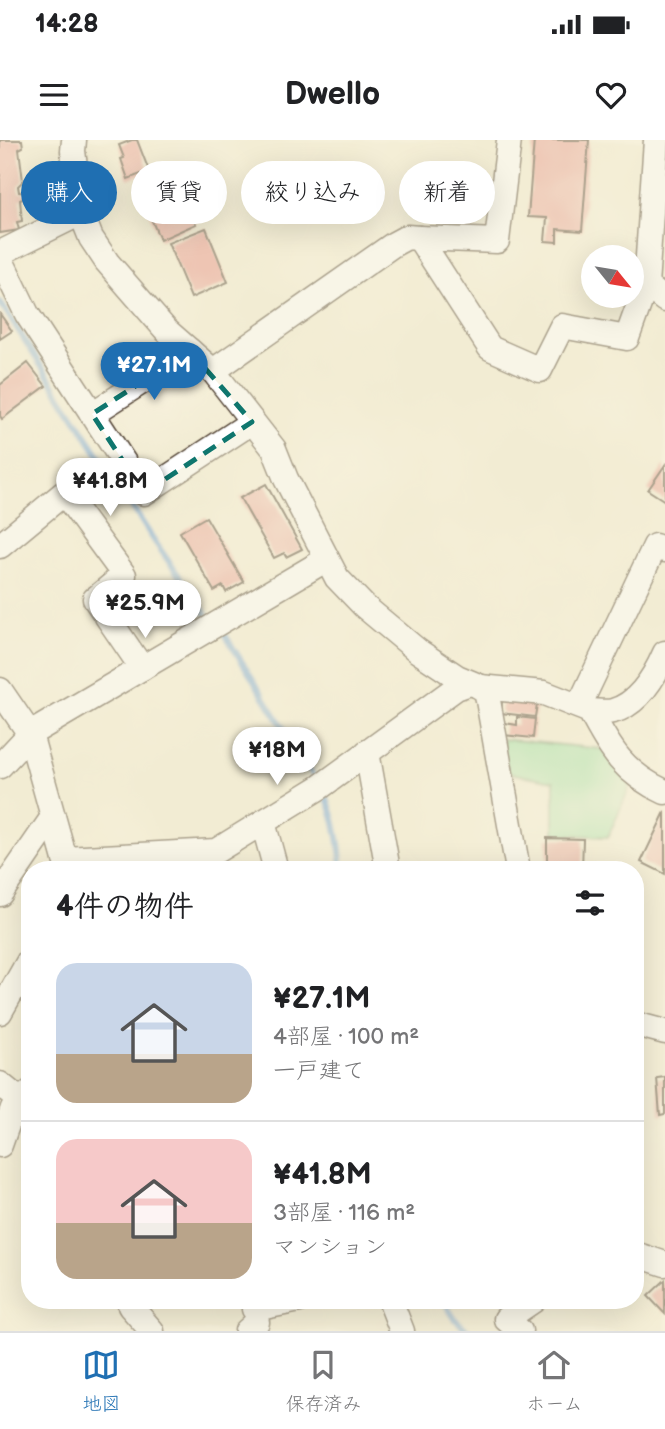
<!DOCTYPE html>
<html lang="ja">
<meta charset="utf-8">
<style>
:root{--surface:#fff;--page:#f2f2f2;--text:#202124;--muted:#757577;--line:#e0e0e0;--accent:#1f6fb2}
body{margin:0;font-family:"Balsamiq Sans","Klee One",sans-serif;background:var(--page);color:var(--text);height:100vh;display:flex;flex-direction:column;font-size:26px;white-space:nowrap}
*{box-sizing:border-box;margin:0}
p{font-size:23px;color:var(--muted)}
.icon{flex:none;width:38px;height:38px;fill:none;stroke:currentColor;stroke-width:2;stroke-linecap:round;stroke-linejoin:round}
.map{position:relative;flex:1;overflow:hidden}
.drawer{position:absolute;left:21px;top:721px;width:623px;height:448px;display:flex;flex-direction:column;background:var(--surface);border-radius:28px;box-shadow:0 7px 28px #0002}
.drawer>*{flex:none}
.top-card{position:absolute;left:21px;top:21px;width:623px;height:63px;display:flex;gap:14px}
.needle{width:46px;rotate:120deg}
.fabs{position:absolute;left:581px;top:105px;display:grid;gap:14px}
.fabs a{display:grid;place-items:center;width:63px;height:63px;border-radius:50%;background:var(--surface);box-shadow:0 7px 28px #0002;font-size:35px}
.price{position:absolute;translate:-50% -60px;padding:0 16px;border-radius:24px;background:#fff;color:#222;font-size:23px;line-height:46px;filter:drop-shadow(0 2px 4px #0008)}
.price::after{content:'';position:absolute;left:50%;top:42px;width:21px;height:16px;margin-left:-10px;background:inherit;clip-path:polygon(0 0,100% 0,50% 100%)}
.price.active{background:var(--accent);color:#fff}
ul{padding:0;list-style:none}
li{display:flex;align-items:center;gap:21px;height:175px;padding:0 35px}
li+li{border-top:2px solid var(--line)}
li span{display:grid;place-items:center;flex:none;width:196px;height:140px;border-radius:21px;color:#555}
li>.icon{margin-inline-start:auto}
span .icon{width:84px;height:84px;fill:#fffc;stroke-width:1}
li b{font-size:30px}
h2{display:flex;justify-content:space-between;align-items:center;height:84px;padding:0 35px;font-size:30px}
.pill{padding:0 24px;border-radius:32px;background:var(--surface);box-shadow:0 7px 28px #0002;font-size:24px;line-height:63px}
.pill.active{background:var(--accent);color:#fff}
.status{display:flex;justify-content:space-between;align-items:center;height:49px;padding:0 35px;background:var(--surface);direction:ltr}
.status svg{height:19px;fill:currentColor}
header{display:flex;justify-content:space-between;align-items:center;height:91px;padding:0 35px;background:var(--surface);font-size:32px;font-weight:600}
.tabs{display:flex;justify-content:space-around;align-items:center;height:98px;border-top:2px solid var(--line);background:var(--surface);font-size:19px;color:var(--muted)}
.tabs a{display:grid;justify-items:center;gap:4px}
.tabs .active{color:var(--accent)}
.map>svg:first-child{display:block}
</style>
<div class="status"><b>14:28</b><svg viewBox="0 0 49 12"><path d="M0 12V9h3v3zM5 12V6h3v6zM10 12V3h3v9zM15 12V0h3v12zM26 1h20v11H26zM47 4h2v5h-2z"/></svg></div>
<header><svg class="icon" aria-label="menu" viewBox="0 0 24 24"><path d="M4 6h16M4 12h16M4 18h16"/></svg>Dwello<svg class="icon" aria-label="heart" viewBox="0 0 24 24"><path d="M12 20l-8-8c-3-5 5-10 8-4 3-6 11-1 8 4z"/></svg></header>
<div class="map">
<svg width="665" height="1191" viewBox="0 0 665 1191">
<rect width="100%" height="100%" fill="#fcf5e5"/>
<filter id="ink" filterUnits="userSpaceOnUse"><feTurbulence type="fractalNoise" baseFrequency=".0143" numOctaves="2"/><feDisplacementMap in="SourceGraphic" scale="14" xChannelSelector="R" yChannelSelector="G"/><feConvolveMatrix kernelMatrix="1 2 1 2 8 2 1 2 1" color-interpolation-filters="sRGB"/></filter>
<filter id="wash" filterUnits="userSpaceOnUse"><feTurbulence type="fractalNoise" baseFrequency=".00686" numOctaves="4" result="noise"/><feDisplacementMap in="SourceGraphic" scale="28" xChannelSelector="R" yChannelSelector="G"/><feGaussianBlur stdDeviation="1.57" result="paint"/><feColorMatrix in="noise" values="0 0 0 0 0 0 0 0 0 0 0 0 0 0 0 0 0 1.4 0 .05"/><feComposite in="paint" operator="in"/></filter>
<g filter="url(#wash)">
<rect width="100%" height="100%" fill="#f2ecd3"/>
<path fill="#90de9d" stroke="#66845e" stroke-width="2" d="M502,599l100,10 29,35 -23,53 -54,-3v-53l-46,-8z"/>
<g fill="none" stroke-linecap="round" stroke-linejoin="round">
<g stroke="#699fd6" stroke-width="6">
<path d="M0,162l155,240 53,75"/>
<path d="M222,490l94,150"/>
<path d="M324,653c12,22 16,52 18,77"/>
<path d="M443,1160l12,19 13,12"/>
</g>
</g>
<g id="blocks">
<g fill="#e8958d">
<path d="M0,0h22l1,7 -4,2 4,32 -5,5 1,6 8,1v4l-7,3 2,21 -5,1 2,8 -19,3z"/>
<path d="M132,0h5l12,31 -21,8 -7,-20 3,-1 -5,-13z"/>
<path d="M534,0h55l-7,91 -25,-2v13l-12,-1 2,-23 -19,-1z"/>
<path d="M174,29l22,55 -36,16 -23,-55z"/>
<path d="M206,88l22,54 -37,16 -23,-55z"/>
<path d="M0,174l12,17 -12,8z"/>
<path d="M28,223l18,23 -44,33 -2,-3v-31z"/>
<path d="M665,325v36l-17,-11z"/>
<path d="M266,344l36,65 -16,8 -2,-4 -10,5 -34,-60z"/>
<path d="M206,377l38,65 -18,10 -3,-6 -9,5 -34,-59z"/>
<path d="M502,561l35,3 -2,13 -34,-4z"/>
<path d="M517,577l18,2 -2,19 -30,-3 2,-12 12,2z"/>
<path d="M665,672v62l-24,-12z"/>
<path d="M547,698l36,1 -1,31h-35z"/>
<path d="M665,937v37l-5,1 -3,-37z"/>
<path d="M665,1140v34l-17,-18z"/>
</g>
</g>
</g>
<g filter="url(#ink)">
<use href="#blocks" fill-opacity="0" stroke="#564739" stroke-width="2"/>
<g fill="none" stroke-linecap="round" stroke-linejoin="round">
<defs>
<g id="minor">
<path d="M74,0l-1,11 8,62 10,25 16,24 59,68 47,41 61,78 12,30 51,99 27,28 54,45 39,26 29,12 32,181"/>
<path d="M509,0l-12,101 -78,-3 71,110 50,22 22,-44 65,12 19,-53"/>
<path d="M656,0l-10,145 19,15"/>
<path d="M0,113l81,-40"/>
<path d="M0,118l27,56 117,179 108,-71"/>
<path d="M213,231l181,-127 13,-7 12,1"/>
<path d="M92,274l98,-63"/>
<path d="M0,406l64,-53 60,82 -29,24 47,69"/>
<path d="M480,547l64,6 46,18c20,39 35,63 75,81"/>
<path d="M0,550l30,44 38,136"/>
<path d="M579,566l76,-160 10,4"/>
<path d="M590,571c7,0 16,2 23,0 26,-7 42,-35 52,-58"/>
<path d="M367,612l21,118"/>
<path d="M0,626l30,-32 297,-175"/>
<path d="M263,682l13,48"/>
<path d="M65,719l151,-8 104,-64 136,-99 14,-5"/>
<path d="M0,754l53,-77"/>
<path d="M0,872l30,-53"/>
<path d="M635,884l30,8"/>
<path d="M0,944l21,17"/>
<path d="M0,1005l13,-37 17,-16"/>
<path d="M635,1114l30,10"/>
<path d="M390,1160l12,31"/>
<path d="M130,1166l22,25"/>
<path d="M254,1169l46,-9"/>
<path d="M247,1191l10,-9"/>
<path d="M520,1191l-14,-12 28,-19"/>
</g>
</defs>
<use href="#minor" stroke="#564739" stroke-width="27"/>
<use href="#minor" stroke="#fff" stroke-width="24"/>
</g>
</g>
<path d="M0 0H665V1191H0ZM190,211l62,71 -108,71 -52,-79z" fill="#f2ecd3" fill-opacity=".55" fill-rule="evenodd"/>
<path fill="none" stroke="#0f766e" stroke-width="5" stroke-dasharray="14 9" stroke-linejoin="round" d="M190,211l62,71 -108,71 -52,-79z"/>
</svg>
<div class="fabs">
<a><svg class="needle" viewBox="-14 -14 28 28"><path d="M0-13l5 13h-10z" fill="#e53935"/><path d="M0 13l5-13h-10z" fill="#757577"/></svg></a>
</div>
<b class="price active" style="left:154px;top:262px">¥27.1M</b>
<b class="price" style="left:110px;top:378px">¥41.8M</b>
<b class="price" style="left:145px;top:500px">¥25.9M</b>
<b class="price" style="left:277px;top:647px">¥18M</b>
<div class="top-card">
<a class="pill active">購入</a>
<a class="pill">賃貸</a>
<a class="pill">絞り込み</a>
<a class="pill">新着</a>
</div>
<section class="drawer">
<h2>4件の物件<svg class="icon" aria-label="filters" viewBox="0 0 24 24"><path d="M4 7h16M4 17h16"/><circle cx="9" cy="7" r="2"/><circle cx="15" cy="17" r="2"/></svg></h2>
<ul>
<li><span style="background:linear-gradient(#c9d6e8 65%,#b9a48a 0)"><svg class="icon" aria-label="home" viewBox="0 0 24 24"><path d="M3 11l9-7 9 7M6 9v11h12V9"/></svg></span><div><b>¥27.1M</b><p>4部屋 · 100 m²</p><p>一戸建て</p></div></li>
<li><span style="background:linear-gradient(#f6c9c9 60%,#b9a48a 0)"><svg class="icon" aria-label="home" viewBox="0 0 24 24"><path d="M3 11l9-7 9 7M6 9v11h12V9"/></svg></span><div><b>¥41.8M</b><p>3部屋 · 116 m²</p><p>マンション</p></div></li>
</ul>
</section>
</div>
<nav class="tabs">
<a class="active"><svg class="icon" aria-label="map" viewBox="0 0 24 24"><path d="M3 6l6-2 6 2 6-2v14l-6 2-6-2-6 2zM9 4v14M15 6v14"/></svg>地図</a>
<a><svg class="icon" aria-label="saved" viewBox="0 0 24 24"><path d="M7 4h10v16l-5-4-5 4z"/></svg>保存済み</a>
<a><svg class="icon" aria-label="home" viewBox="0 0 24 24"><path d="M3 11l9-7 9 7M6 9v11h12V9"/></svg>ホーム</a>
</nav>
